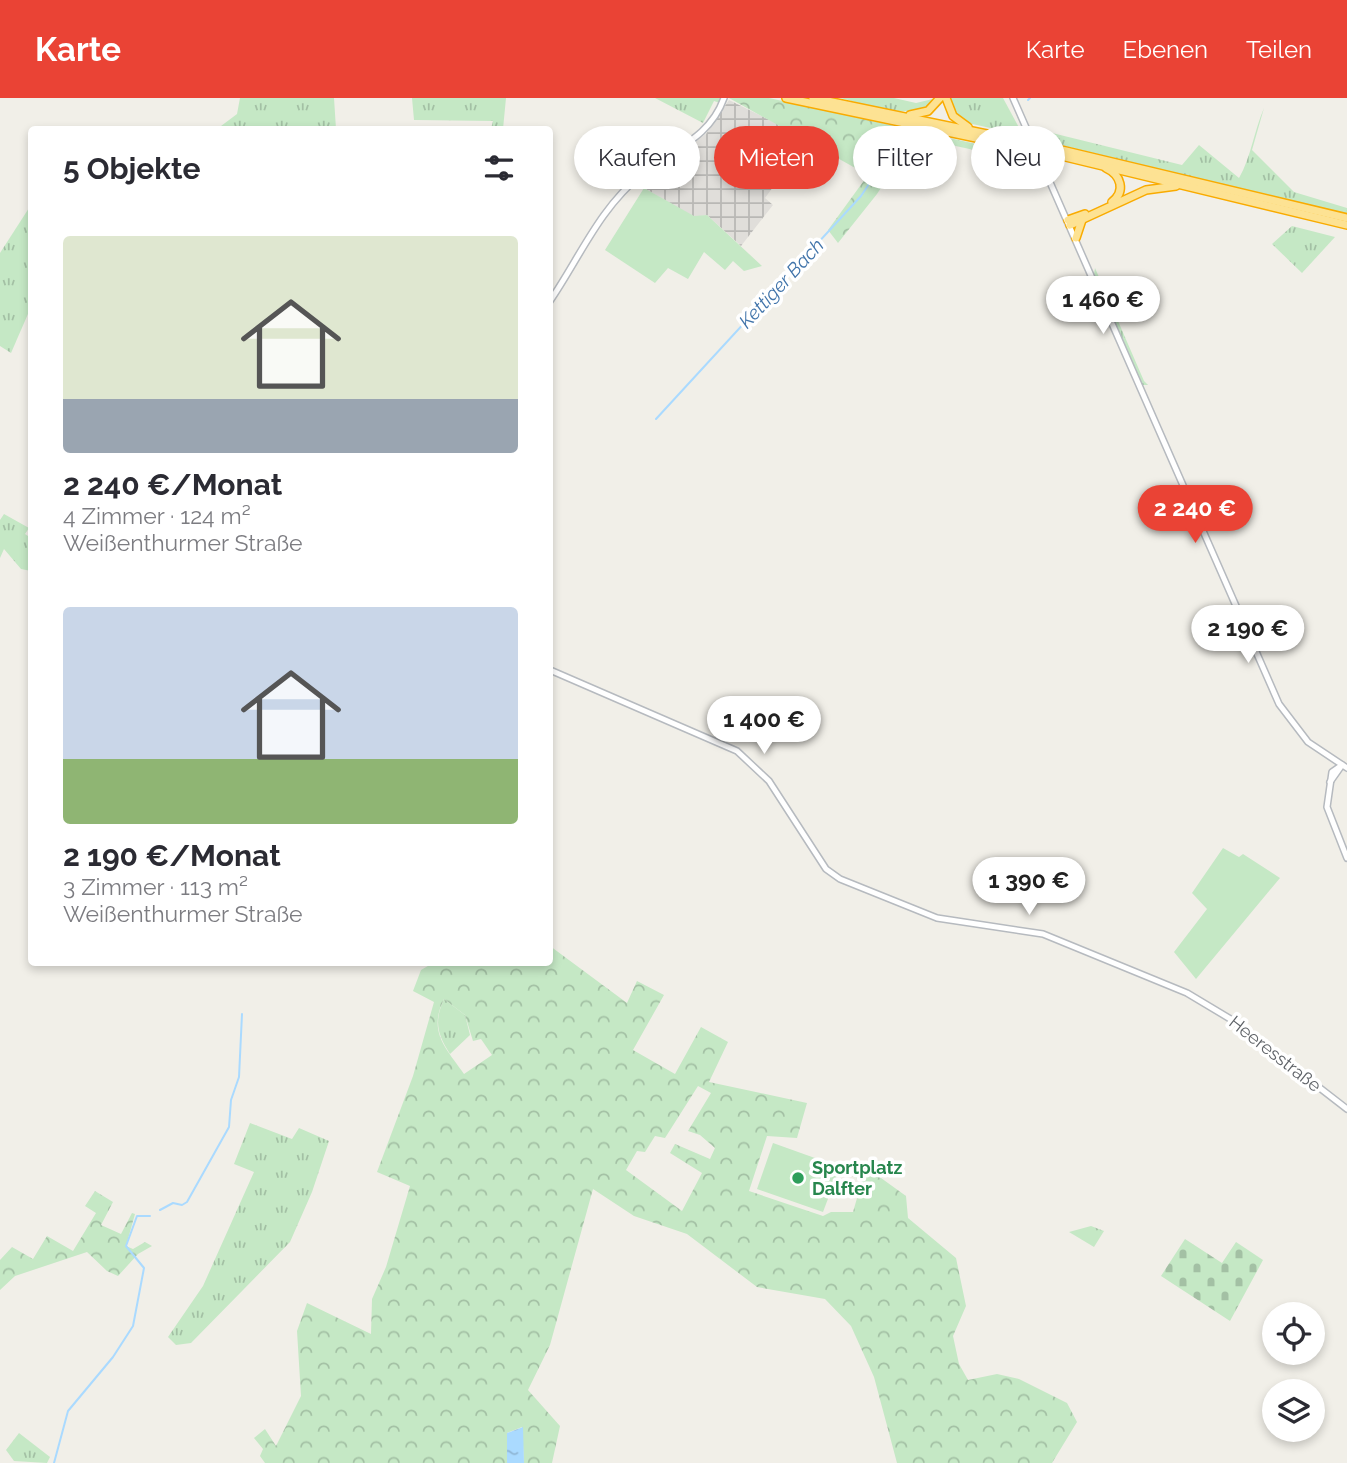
<!DOCTYPE html>
<html lang="de">
<meta charset="utf-8">
<style>
:root{--surface:#fff;--page:#f2f2f3;--text:#2b2b33;--muted:#7c7c81;--accent:#ea4335}
body{margin:0;font-family:Raleway,sans-serif;background:var(--page);color:var(--text);height:100vh;display:flex;flex-direction:column;font-size:26px;white-space:nowrap}
*{box-sizing:border-box;margin:0}
p{font-size:23px;color:var(--muted)}
.icon{flex:none;width:38px;height:38px;fill:none;stroke:currentColor;stroke-width:2;stroke-linecap:round;stroke-linejoin:round}
.map{position:relative;flex:1;overflow:hidden}
.panel{position:absolute;left:28px;top:28px;width:525px;height:840px;display:flex;flex-direction:column;background:var(--surface);border-radius:7px;box-shadow:0 4px 10px #0003}
.panel>*{flex:none}
.banner{position:absolute;left:574px;top:28px;width:665px;height:63px;display:flex;gap:14px}
.buttons{position:absolute;left:1262px;top:1204px;display:grid;gap:14px}
.buttons a{display:grid;place-items:center;width:63px;height:63px;border-radius:50%;background:var(--surface);box-shadow:0 4px 10px #0003;font-size:35px}
.price{position:absolute;translate:-50% -60px;padding:0 16px;border-radius:24px;background:#fff;color:#222;font-size:23px;line-height:46px;filter:drop-shadow(0 2px 4px #0008)}
.price::after{content:'';position:absolute;left:50%;top:42px;width:21px;height:16px;margin-left:-10px;background:inherit;clip-path:polygon(0 0,100% 0,50% 100%)}
.price.active{background:var(--accent);color:#fff}
ul{padding:0;list-style:none}
li{display:grid;align-content:center;gap:14px;height:371px;padding:0 35px}
li span{display:grid;place-items:center;height:217px;border-radius:7px;color:#555}
li>.icon{margin-inline-start:auto}
span .icon{width:126px;height:126px;fill:#fffc;stroke-width:1}
li b{font-size:30px}
h2{display:flex;justify-content:space-between;align-items:center;height:84px;padding:0 35px;font-size:30px}
.tag{padding:0 24px;border-radius:32px;background:var(--surface);box-shadow:0 4px 10px #0003;font-size:24px;line-height:63px}
.tag.active{background:var(--accent);color:#fff}
header{display:flex;align-items:center;gap:42px;box-sizing:border-box;height:98px;padding:0 35px;background:var(--accent);color:#fff}
header strong{font-size:33px}
nav{display:flex;gap:38px;margin-inline-start:auto;font-size:24px}
.map>svg:first-child{display:block}
</style>
<header>
<strong>Karte</strong>
<nav><a>Karte</a><a>Ebenen</a><a>Teilen</a></nav>
</header>
<div class="map">
<svg width="1347" height="1365" viewBox="0 0 1347 1365">
<defs>
<pattern id="industrial-grid" width="8" height="8" patternUnits="userSpaceOnUse" patternTransform="scale(1.75)"><rect width="8" height="8" fill="#e0deda"/><path d="M0 4h8M4 0v8" fill="none" stroke="#b9b8b5"/></pattern>
<pattern id="grass-tufts" width="24" height="20" patternUnits="userSpaceOnUse" patternTransform="scale(1.75)"><rect width="24" height="20" fill="#c5e8c5"/><path d="M3 7l-1-3M5 7V3M7 7l1-3M15 17l-1-3M17 17v-4M19 17l1-3" fill="none" stroke="#a3c0a4"/></pattern>
<pattern id="forest-crowns" width="20" height="18" patternUnits="userSpaceOnUse" patternTransform="scale(1.75)"><rect width="20" height="18" fill="#c5e8c5"/><path d="M2 6a3 3 0 1 1 6 0M12 15a3 3 0 1 1 6 0" fill="none" stroke="#a3c0a4"/></pattern>
<pattern id="cemetery-stones" width="16" height="16" patternUnits="userSpaceOnUse" patternTransform="scale(1.75)"><rect width="16" height="16" fill="#c5e8c5"/><path d="M2 7V4a2 2 0 0 1 4 0v3zM10 15v-3a2 2 0 0 1 4 0v3z" fill="#a3c0a4"/></pattern>
<pattern id="water-ripples" width="26" height="14" patternUnits="userSpaceOnUse" patternTransform="scale(1.75)"><rect width="26" height="14" fill="#aadaff"/><path d="M2 4q2-2 4 0t4 0M15 11q2-2 4 0t4 0" fill="none" stroke="#8eb4d2"/></pattern>
</defs>
<rect width="100%" height="100%" fill="#f1efe8"/>
<path fill="url(#industrial-grid)" d="M729,2l79,39 -43,59 8,7 -32,41 -34,-31 -13,2 -50,-29 7,-17 55,-37z"/>
<g fill="url(#grass-tufts)">
<path d="M240,0h94l2,31h-119l20,-15z"/>
<path d="M412,0h94l-3,31h-12l2,-8 -79,-1z"/>
<path d="M655,0h66l-1,5 -6,-2 -11,22z"/>
<path d="M840,0h54l22,5 21,-5c-24,26 -66,7 -97,0z"/>
<path d="M948,0h55l20,37 -60,-13 -6,-4z"/>
<path d="M1264,10l-12,42 42,42 53,16v6l-283,-68 -32,-9 -1,-3 13,-3 138,34 17,-20 40,33c12,-21 15,-47 25,-70z"/>
<path d="M29,110l3,2 -1,97 -20,46 -11,-7v-93z"/>
<path d="M1292,128l43,11 -33,36 -30,-29z"/>
<path d="M1095,170l49,113 4,4h-6l-48,-111z"/>
<path d="M4,416l25,14 -4,6 6,4v33l-10,-2 -17,-20 -4,9v-38z"/>
<path d="M444,901l21,16 5,20 -20,19c-13,-20 -16,-33 -6,-55z"/>
<path d="M250,1025l42,16 7,-11 30,13 -17,51 -22,50 -99,101 -15,2 -8,-8 35,-51 51,-114 -20,-8z"/>
<path d="M1091,1128l13,5 -10,16 -25,-15z"/>
<path d="M19,1335l31,24 -3,6 -33,-2 -8,-11z"/>
</g>
<g fill="url(#forest-crowns)" fill-rule="evenodd">
<path d="M729,0h40l266,59 4,13 -10,-8 -115,-25 -37,57 -39,49 -10,-13 40,-55z"/>
<path d="M550,848l77,57 10,-22 27,14 -31,55 42,24 26,-47 27,15 -19,40 98,21 -10,35 -30,-2 -18,55 74,25 8,-4h22l9,-31 -16,-8 3,-11 14,3 43,31 2,22 48,40 10,48 -13,30 6,28 9,16 29,-6 22,5 48,24 10,19 -25,41h-155l-23,-86 -23,-51 -26,-27 -68,-12 -70,-53 -53,-18 -41,-27 -43,156 -22,45 32,36 -8,37h-28l-2,-36 -15,6v30h-242l-5,-7 3,-7 -9,-11 11,-9 11,17 25,-50 -4,-65 10,-28 64,31 1,-35 14,-32 24,-81 -33,-14 36,-96 21,-74 -21,-11 8,-21 12,-7 117,-1zM444,901l21,16 8,26 8,-2 11,16 -28,19c-19,-27 -36,-42 -20,-75zM698,988l13,7 -23,38 12,4 15,13 -5,11 -35,-15 -5,9 32,20 -20,38 -56,-41 11,-19 8,1 10,-16 10,2z"/>
<path d="M95,1093l18,11 -12,23 20,9 11,-21 3,1 -9,32 7,3 12,-7 7,4 -14,8 -20,22 -11,-5 -20,-19 -72,24 -15,14v-30l12,-13 21,12 14,-23 26,15 23,-38 -11,-7z"/>
</g>
<path fill="url(#cemetery-stones)" d="M1185,1141l37,24 14,-21 27,18 -33,61 -69,-45z"/>
<g fill="#c5e8c5">
<path d="M644,90l50,28 13,-1 55,51 -18,5 -11,-10 -8,9 -21,-18 -16,27 -20,-11 -13,15 -50,-33z"/>
<path d="M1223,750l16,9 4,-3 37,24 -84,101 -22,-27 33,-43 -15,-16z"/>
<path d="M773,1045l67,24 -17,45 -66,-23z"/>
</g>
<path fill="url(#water-ripples)" d="M523,1329l1,36h-17v-30z"/>
<g fill="none" stroke-linecap="round" stroke-linejoin="round">
<g stroke="#aadaff" stroke-width="2">
<path d="M1028,2l2,-2"/>
<path d="M656,321l205,-223 37,-55"/>
<path d="M160,1112l13,-7 9,2 5,-3 42,-75 2,-27 8,-23 3,-63"/>
<path d="M54,1365l14,-52 45,-54 20,-31 11,-58 -18,-22 11,-30h13"/>
</g>
<defs>
<g id="secondary">
<path d="M1013,0l266,606 29,38 39,26"/>
<path d="M550,203c30,-44 49,-92 92,-127 31,-25 68,-36 82,-76"/>
<path d="M550,572l187,81 32,30 57,88 14,10 97,39 106,16 144,59 45,27 115,89"/>
<path d="M1342,667l-10,7 -5,35 20,51"/>
<path d="M1330,684l12,-17"/>
</g>
<g id="highway">
<path d="M786,0l237,50"/>
<path d="M813,0l208,43"/>
<path d="M946,0l7,18 15,11"/>
<path d="M910,17l18,-4 12,-13"/>
<path d="M1045,48l302,72"/>
<path d="M1049,55l298,72"/>
<path d="M1106,70c15,7 20,23 6,34"/>
<path d="M1068,122l17,-6"/>
<path d="M1070,127l76,-35 30,-4"/>
<path d="M1076,140l6,-18"/>
</g>
</defs>
<use href="#secondary" stroke="#b6babf" stroke-width="8"/>
<use href="#highway" stroke="#f9ab00" stroke-width="10"/>
<use href="#secondary" stroke="#fff" stroke-width="5"/>
<use href="#highway" stroke="#fde293" stroke-width="7"/>
<defs>
<g id="highway-bridge">
<path d="M1021,43l24,5"/>
<path d="M1023,50l26,5"/>
</g>
</defs>
<use href="#highway-bridge" stroke="#f9ab00" stroke-width="10" stroke-linecap="butt"/>
<use href="#highway-bridge" stroke="#fde293" stroke-width="7"/>
</g>
<circle fill="#2e9e5b" stroke="#fff" stroke-width="2.5" cx="798" cy="1080" r="7"/>
<g text-anchor="middle" stroke-width="7" stroke-linejoin="round" paint-order="stroke">
<g font-size="18" fill="#5f6368" stroke="#fff">
<text transform="translate(1275 956) rotate(38)" y="6">Heeresstraße</text>
</g>
<g font-size="18" font-weight="bold" fill="#27864d" stroke="#fff" text-anchor="start">
<text x="812" y="1076">Sportplatz<tspan x="812" dy="21">Dalfter</tspan></text>
</g>
<g font-size="19" font-style="italic" fill="#4174aa" stroke="#fff">
<text transform="translate(781 185) rotate(-47)" y="7">Kettiger Bach</text>
</g>
</g>
</svg>
<div class="buttons">
<a><svg class="icon" aria-label="locate" viewBox="0 0 24 24"><circle cx="12" cy="12" r="6"/><path d="M12 2v4M12 18v4M2 12h4M18 12h4"/></svg></a>
<a><svg class="icon" aria-label="layers" viewBox="0 0 24 24"><path d="M12 4l9 5-9 5-9-5zM3 14l9 5 9-5"/></svg></a>
</div>
<b class="price" style="left:1103px;top:238px">1 460 €</b>
<b class="price active" style="left:1195px;top:447px">2 240 €</b>
<b class="price" style="left:1248px;top:567px">2 190 €</b>
<b class="price" style="left:764px;top:658px">1 400 €</b>
<b class="price" style="left:1029px;top:819px">1 390 €</b>
<div class="banner">
<a class="tag">Kaufen</a>
<a class="tag active">Mieten</a>
<a class="tag">Filter</a>
<a class="tag">Neu</a>
</div>
<section class="panel">
<h2>5 Objekte<svg class="icon" aria-label="filters" viewBox="0 0 24 24"><path d="M4 7h16M4 17h16"/><circle cx="9" cy="7" r="2"/><circle cx="15" cy="17" r="2"/></svg></h2>
<ul>
<li><span style="background:linear-gradient(#dfe7d0 75%,#9aa5b1 0)"><svg class="icon" aria-label="home" viewBox="0 0 24 24"><path d="M3 11l9-7 9 7M6 9v11h12V9"/></svg></span><div><b>2 240 €/Monat</b><p>4 Zimmer · 124 m²</p><p>Weißenthurmer Straße</p></div></li>
<li><span style="background:linear-gradient(#c9d6e8 70%,#8fb573 0)"><svg class="icon" aria-label="home" viewBox="0 0 24 24"><path d="M3 11l9-7 9 7M6 9v11h12V9"/></svg></span><div><b>2 190 €/Monat</b><p>3 Zimmer · 113 m²</p><p>Weißenthurmer Straße</p></div></li>
</ul>
</section>
</div>
